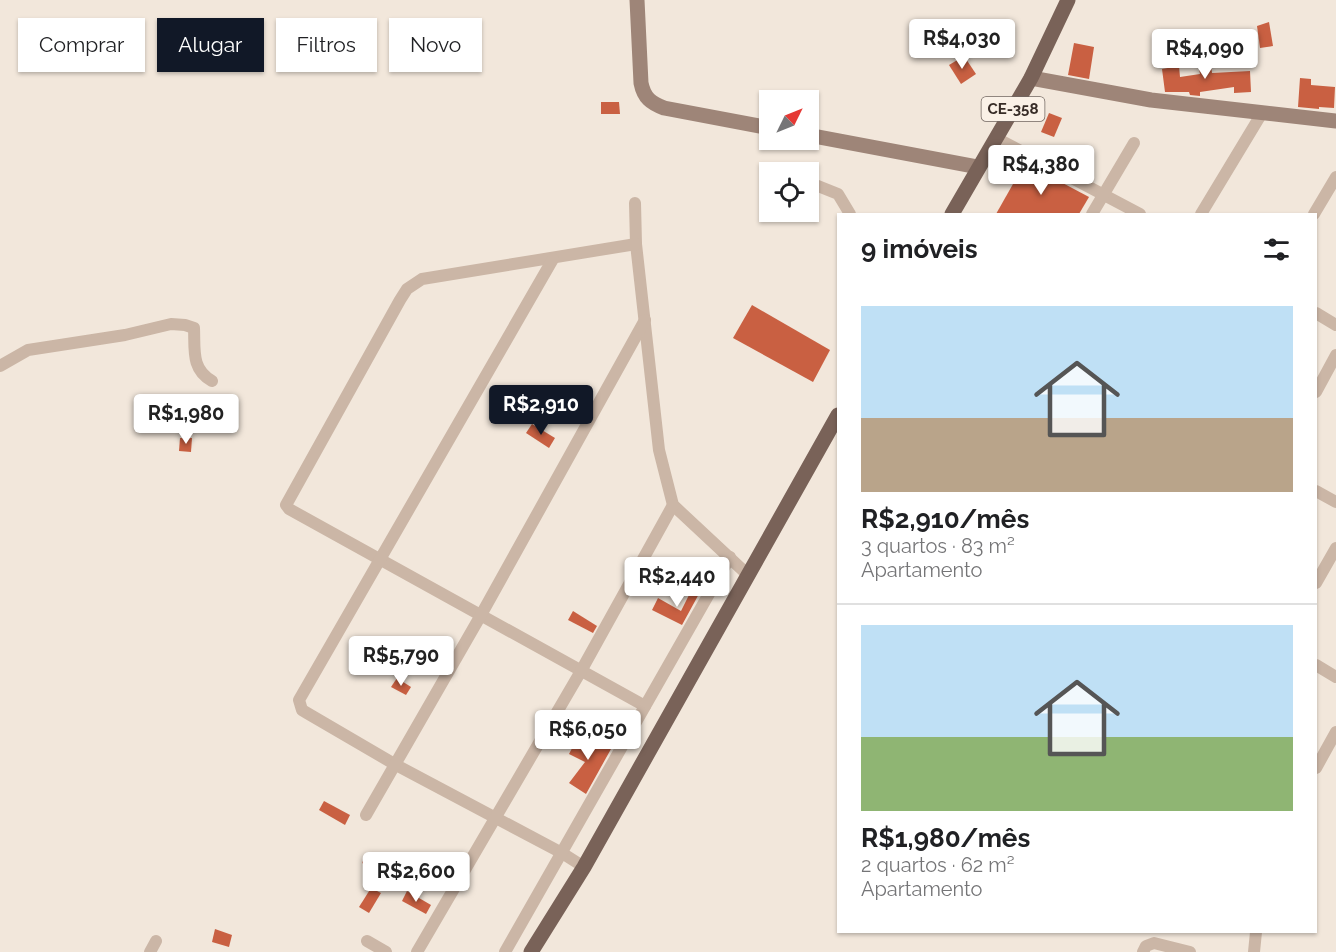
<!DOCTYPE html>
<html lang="pt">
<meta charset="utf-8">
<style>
:root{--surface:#fff;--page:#f2f2f2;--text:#202124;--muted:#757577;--line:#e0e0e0;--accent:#111827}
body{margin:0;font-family:Raleway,sans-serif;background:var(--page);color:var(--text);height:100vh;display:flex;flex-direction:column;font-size:22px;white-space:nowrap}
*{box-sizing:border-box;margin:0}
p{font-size:20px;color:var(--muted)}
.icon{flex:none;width:33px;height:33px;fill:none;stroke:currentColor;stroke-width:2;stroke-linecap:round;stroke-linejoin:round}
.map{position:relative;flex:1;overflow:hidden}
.panel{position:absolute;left:837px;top:213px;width:480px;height:720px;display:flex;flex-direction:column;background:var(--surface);border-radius:0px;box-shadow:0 2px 4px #0004}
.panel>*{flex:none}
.guide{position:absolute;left:18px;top:18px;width:570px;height:54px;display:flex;gap:12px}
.needle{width:39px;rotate:47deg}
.fabs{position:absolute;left:759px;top:90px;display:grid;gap:12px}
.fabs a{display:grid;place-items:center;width:60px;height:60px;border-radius:0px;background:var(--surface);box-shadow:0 2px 4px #0004;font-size:30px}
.price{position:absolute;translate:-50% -51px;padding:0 14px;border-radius:6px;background:#fff;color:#222;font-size:20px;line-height:39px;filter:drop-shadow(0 2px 3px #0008)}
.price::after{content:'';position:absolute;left:50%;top:36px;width:18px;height:14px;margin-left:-9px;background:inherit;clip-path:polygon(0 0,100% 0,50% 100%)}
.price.on{background:var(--accent);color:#fff}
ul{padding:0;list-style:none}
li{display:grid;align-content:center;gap:12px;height:318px;padding:0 24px}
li+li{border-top:2px solid var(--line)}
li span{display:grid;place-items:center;height:186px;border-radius:0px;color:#555}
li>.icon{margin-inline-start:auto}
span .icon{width:108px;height:108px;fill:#fffc;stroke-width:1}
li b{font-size:26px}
h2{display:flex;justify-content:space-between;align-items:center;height:72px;padding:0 24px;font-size:26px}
.pill{padding:0 21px;border-radius:0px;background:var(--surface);box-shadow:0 2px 4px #0004;font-size:21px;line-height:54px}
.pill.on{background:var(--accent);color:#fff}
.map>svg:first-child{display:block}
</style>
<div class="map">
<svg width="1336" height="952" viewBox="0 0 1336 952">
<rect width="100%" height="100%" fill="#f2e7db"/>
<g fill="#c96042">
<path d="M1269,22l4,24 -13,2 -3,-22z"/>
<path d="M1074,43l20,4 -5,32 -21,-4z"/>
<path d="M964,56l12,18 -15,10 -12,-19z"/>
<path d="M1210,57l2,16 38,-2 1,21 -17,1v-6l-34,5v4l-10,-1 -1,-3h-24l-3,-23 17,-3 1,11 20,-3 -3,-16z"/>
<path d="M1300,78l11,1v6l24,2 -1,21 -15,-1v2l-21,-2z"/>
<path d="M601,102h18l1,12h-19z"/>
<path d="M1049,113l13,5 -8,19 -13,-5z"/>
<path d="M1025,163l64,34 -10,17h-83z"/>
<path d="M752,305l78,45 -17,32 -80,-44z"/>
<path d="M532,424l23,14 -6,10 -23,-15z"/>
<path d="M180,438h12l-1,14 -12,-1z"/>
<path d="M693,587l7,5 -18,33 -30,-15 6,-12 23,13z"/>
<path d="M573,611l24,15 -4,7 -25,-13z"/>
<path d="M397,678l14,9 -5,8 -15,-8z"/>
<path d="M580,733l31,16 -25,45 -17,-11 16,-21 -16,-8z"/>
<path d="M324,801l26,14 -5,10 -26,-15z"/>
<path d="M366,853l18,9 -5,11 -17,-10z"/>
<path d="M371,888l10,5 -12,20 -10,-6z"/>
<path d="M407,891l24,14 -5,9 -24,-13z"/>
<path d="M215,929l17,6 -3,12 -17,-5z"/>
</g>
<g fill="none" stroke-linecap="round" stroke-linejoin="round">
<g stroke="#cbb6a6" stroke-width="12">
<path d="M996,138l144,76"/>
<path d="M782,170l5,2"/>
<path d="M808,182l30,12 12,20"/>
<path d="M635,203l1,41 23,206 14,55 75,70"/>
<path d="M1092,214l42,-71"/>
<path d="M1201,214l61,-101"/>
<path d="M1314,214l22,-37"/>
<path d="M636,244l-214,35 -15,10 -7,11 -114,205 3,4 356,197"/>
<path d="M553,259l-254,441 3,10 5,3 89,52 166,88 22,14"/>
<path d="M1316,313l20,12"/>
<path d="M0,366l28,-16 97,-15 46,-11 14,1 9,3c1,22 -3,41 18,53"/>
<path d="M1316,392l20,-37"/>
<path d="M1316,491l20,11"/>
<path d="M1316,583l20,-35"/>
<path d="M1316,665l20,12"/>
<path d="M1316,768l20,-36"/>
<path d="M366,815l115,-200 164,-295"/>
<path d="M367,941l19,11"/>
<path d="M150,952l6,-11"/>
<path d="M417,952l164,-281 92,-166"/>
<path d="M505,952l225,-395"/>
<path d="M1143,952l3,-6 8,-3 36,9"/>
<path d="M1254,952l2,-20"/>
</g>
<g stroke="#9e8578" stroke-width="15">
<path d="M637,0l4,83c3,15 10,20 23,25l106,20"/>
<path d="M1031,78l120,22 185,21"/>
<path d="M808,135l170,32"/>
</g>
<g stroke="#796258" stroke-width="15">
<path d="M952,214l79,-136 37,-78"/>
<path d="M531,952l53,-85 254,-452"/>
</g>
</g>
<g text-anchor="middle" stroke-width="5" stroke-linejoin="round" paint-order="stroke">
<rect fill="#faf1e7" stroke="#726761" stroke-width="1.5" x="981.5" y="97" width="63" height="24" rx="4.5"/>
<g font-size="15" font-weight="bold" fill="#372c27">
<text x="1013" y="114">CE-358</text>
</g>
</g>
</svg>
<div class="fabs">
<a><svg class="needle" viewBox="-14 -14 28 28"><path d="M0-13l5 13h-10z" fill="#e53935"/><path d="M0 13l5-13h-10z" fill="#757577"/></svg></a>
<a><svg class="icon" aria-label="locate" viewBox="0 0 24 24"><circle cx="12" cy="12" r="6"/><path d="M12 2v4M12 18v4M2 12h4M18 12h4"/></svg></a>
</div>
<b class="price" style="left:962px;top:70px">R$4,030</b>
<b class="price" style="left:1205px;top:80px">R$4,090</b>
<b class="price" style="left:1041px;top:196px">R$4,380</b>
<b class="price on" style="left:541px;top:436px">R$2,910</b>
<b class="price" style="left:186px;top:445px">R$1,980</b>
<b class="price" style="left:677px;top:608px">R$2,440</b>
<b class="price" style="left:401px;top:687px">R$5,790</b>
<b class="price" style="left:588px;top:761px">R$6,050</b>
<b class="price" style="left:416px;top:903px">R$2,600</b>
<div class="guide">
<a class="pill">Comprar</a>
<a class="pill on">Alugar</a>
<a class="pill">Filtros</a>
<a class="pill">Novo</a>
</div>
<section class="panel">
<h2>9 imóveis<svg class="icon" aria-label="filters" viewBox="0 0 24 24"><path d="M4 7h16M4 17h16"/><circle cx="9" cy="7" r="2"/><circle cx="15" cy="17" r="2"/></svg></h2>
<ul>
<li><span style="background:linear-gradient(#bfe0f5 60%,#b9a48a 0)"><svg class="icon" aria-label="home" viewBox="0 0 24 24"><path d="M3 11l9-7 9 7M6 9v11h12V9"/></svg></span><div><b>R$2,910/mês</b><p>3 quartos · 83 m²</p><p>Apartamento</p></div></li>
<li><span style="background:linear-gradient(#bfe0f5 60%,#8fb573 0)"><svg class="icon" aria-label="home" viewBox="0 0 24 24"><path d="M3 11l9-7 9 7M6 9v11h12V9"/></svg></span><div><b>R$1,980/mês</b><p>2 quartos · 62 m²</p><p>Apartamento</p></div></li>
</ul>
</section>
</div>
